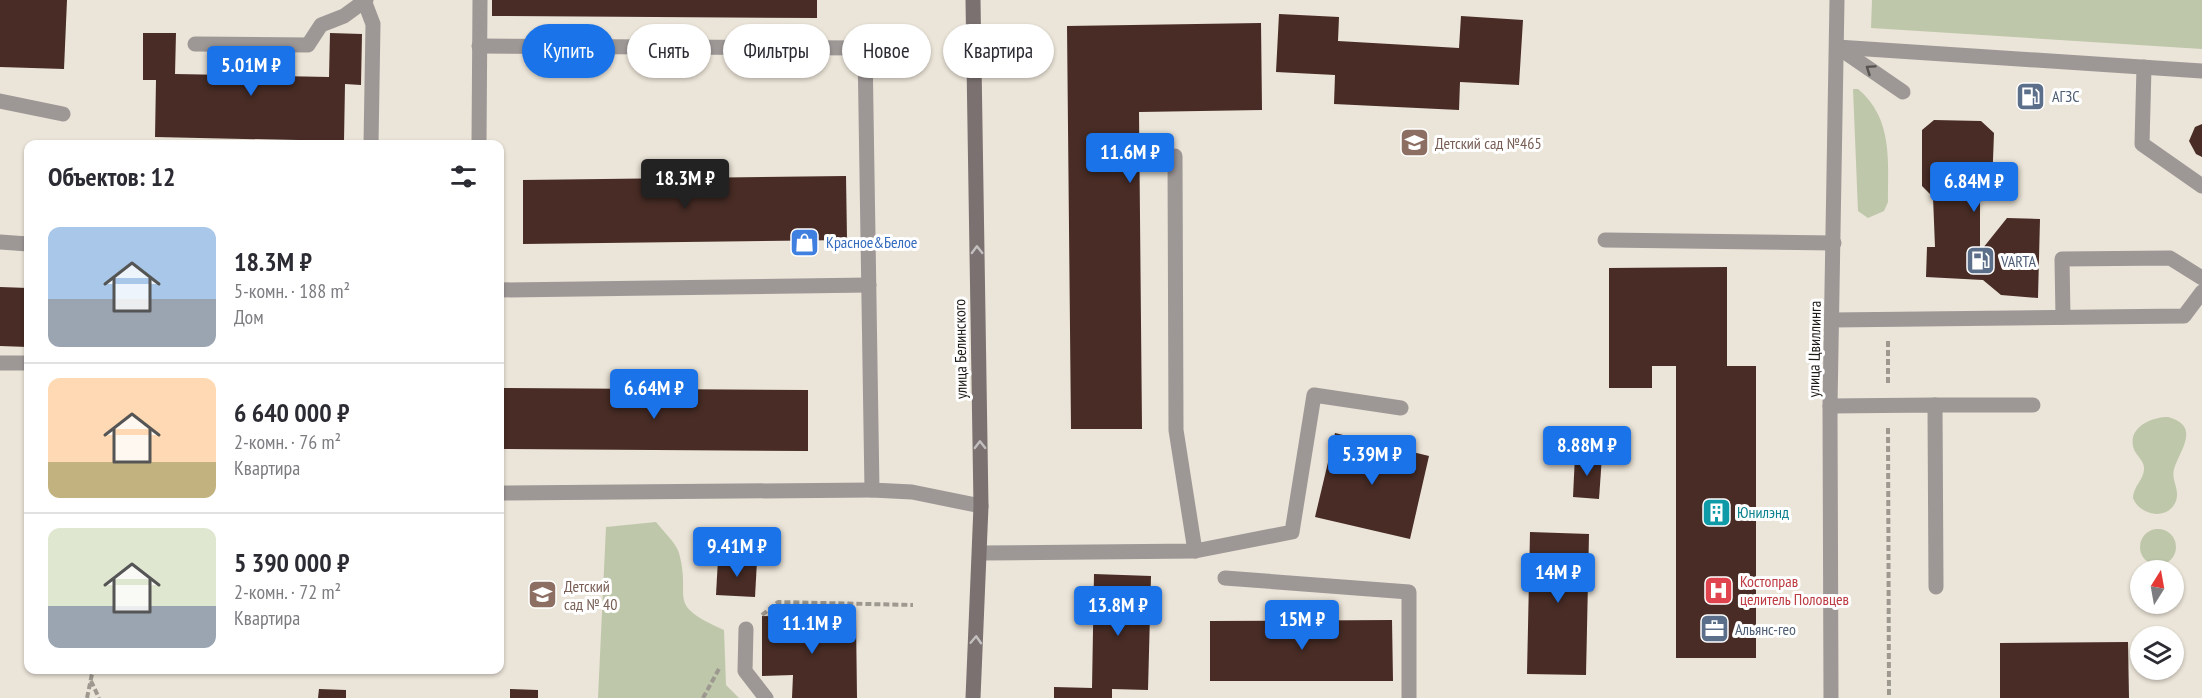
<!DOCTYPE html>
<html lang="ru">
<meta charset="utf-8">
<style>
:root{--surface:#fff;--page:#f2f2f3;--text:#2b2b33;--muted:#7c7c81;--line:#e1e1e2;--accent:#1a73e8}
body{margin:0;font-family:"PT Sans Narrow",sans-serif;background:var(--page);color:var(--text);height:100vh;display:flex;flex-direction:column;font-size:22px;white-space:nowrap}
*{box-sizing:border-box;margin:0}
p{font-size:20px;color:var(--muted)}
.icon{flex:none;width:33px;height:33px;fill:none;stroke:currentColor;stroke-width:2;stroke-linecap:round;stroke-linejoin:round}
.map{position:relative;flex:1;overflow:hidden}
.side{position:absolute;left:24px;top:140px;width:480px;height:534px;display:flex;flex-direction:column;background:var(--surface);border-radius:12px;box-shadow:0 2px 4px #0004}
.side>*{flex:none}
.top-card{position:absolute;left:522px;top:24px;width:570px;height:54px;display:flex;gap:12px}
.needle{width:39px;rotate:11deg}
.tools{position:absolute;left:2130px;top:560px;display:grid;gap:12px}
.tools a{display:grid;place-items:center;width:54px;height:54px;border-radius:50%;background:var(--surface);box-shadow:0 2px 4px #0004;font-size:30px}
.price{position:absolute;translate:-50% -51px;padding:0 14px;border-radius:6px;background:var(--accent);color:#fff;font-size:20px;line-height:39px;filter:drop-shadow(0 2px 3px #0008)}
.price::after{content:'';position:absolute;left:50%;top:36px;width:18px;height:14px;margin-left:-9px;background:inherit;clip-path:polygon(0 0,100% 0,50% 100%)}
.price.current{background:#222;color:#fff}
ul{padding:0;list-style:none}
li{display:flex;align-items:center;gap:18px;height:150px;padding:0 24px}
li+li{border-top:2px solid var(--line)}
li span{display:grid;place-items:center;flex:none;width:168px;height:120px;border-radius:12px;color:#555}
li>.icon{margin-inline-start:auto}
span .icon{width:72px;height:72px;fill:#fffc;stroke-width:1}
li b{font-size:26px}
h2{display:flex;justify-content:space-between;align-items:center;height:72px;padding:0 24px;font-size:26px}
.chip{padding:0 21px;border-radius:27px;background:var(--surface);box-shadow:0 2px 4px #0004;font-size:21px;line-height:54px}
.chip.current{background:var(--accent);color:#fff}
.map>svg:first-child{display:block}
</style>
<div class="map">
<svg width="2202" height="698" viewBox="0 0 2202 698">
<rect width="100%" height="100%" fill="#ebe4d8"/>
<g fill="#bec7aa">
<path d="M1872,0h330v49l-331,-21z"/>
<path d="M1853,89h5c35,29 30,72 30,113l-4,9 -16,7 -10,-7z"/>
<path d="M2168,417c34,9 11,34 6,52 -3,12 6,20 2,32 -8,20 -36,15 -43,-3 0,-12 12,-19 11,-31 -1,-8 -10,-13 -11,-21 -4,-20 20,-29 35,-29z"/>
<path d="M656,522c7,9 20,21 23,31 13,48 -15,50 45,77l2,55 13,13h-141l8,-171z"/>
<circle cx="2158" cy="547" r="18"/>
</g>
<g fill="#482c25">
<path d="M0,0h67l-3,69 -64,-2z"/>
<path d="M492,0h325v18l-325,-2z"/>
<path d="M1279,14l60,3 -1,24 121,7 2,-32 62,4 -4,65 -59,-3 -1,28 -125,-6 1,-29 -59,-3z"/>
<path d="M1261,23l1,87 -123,2 3,317h-71l-4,-403z"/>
<path d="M143,33h33l-1,41 154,3 1,-44 32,1 -1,51 -16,-1 -1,57 -189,-4 1,-57h-13z"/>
<path d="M1934,120l47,1 13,12 -2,54 -12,11v50h3l24,-30 33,1 -2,79 -37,-3 -18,-15 -57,-3 1,-30h8l-2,-50 -11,-11v-56z"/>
<path d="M2202,124v33l-6,-3 -7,-13 6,-14z"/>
<path d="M846,176l1,64 -324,4v-64z"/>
<path d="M1727,267v99h29v292h-80v-292h-24v22h-43v-120z"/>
<path d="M0,287l28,1v59l-28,-1z"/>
<path d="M500,388l308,2v61l-308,-2z"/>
<path d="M1335,433l94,23 -19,83 -95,-22z"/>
<path d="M1575,455l27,1 -3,43 -26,-2z"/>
<path d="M1530,532l59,2 -3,141 -59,-1z"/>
<path d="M718,559l39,2 -2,36 -39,-2z"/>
<path d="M1094,574l57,2 -3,114 -36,-1v9h-58v-11l38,1z"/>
<path d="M762,616l94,2 1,80h-65l1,-23 -31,1z"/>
<path d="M1392,620l1,61h-183v-60z"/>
<path d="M2128,642l1,56h-129v-55z"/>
<path d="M319,689l27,1v8h-28z"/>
<path d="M510,689l28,1v8h-28z"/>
</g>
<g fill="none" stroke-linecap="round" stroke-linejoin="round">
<g stroke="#9e9990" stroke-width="4" stroke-dasharray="6 3" stroke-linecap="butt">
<path d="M1888,341v43"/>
<path d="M1888,428l1,270"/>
<path d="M762,615l16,-13 135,3"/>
<path d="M91,681l8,17"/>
<path d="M87,698l6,-29"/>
<path d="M703,698l17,-31"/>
</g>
<g stroke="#9d9796" stroke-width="15">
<path d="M365,3l8,21 -2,120"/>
<path d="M195,44l113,1 13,-20 23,-9 22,-16"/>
<path d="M479,46l386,2 7,442 40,2 69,14"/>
<path d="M1837,47l365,24"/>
<path d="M1839,48l64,44"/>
<path d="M2144,67l-2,77 60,42"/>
<path d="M0,101l63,13"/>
<path d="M479,144l1,-144"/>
<path d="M1175,156l1,274 19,121"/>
<path d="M1605,240l229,3"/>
<path d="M0,242l28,2"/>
<path d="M500,290l369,-5"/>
<path d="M2063,317l-1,-58 108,-1 32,20"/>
<path d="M1832,320l352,-4 18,-24"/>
<path d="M0,363h28"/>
<path d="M1935,405h98"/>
<path d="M1830,406l105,-1 1,182"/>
<path d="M500,493l372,-3"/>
<path d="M981,553l214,-2 97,-19 22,-137 87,13"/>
<path d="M1225,578l184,14v106"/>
<path d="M746,629l-1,42 21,27"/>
</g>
<path stroke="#9d9796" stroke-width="15" d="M1831,698l-1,-292 7,-406"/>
<path stroke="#7a7170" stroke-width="15" d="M973,0l8,506 -8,192"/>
</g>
<defs><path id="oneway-chevron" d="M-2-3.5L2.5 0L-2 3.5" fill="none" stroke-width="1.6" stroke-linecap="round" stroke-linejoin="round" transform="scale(1.5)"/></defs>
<use stroke="#565250" href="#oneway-chevron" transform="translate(1870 69) rotate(-146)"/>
<g stroke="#c3bfbf">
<use href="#oneway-chevron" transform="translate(977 250) rotate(-91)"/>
<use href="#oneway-chevron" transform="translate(980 445) rotate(-91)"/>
<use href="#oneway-chevron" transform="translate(976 640) rotate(-87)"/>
</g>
<defs>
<symbol id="fuel-square" viewBox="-11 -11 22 22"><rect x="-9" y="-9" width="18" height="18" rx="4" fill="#5c6f8a" stroke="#fff"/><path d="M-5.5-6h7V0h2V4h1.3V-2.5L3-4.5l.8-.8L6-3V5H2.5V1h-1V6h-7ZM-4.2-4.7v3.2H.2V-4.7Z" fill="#fff"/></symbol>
<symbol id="school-square" viewBox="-11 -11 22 22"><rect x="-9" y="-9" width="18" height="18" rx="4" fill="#8d6e63" stroke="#fff"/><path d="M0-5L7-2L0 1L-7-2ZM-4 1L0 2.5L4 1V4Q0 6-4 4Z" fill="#fff"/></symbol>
<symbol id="shop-square" viewBox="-11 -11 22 22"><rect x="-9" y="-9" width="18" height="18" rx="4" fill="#3f7fe0" stroke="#fff"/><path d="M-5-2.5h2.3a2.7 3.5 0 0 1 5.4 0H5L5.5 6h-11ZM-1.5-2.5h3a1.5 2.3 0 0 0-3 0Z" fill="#fff"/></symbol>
<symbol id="building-square" viewBox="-11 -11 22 22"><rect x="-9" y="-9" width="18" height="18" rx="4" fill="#0f9aa8" stroke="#fff"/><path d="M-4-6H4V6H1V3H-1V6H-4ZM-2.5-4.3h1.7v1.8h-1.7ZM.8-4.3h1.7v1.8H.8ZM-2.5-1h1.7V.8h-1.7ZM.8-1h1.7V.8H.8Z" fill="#fff"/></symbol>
<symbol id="hospital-square" viewBox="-11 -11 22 22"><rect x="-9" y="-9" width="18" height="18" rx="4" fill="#e0444e" stroke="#fff"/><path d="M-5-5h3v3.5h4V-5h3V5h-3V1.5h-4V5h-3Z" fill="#fff"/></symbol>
<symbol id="office-square" viewBox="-11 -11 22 22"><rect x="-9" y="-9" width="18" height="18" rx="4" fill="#5c6f8a" stroke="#fff"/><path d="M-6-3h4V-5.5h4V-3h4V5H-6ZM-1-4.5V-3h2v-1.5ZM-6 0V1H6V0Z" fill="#fff"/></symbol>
</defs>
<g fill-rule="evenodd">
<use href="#fuel-square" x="2014" y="80" width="33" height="33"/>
<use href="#school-square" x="1398" y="126" width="33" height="33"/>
<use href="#shop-square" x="788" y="226" width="33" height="33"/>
<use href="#fuel-square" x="1964" y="244" width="33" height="33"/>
<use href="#building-square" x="1700" y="496" width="33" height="33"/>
<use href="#hospital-square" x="1702" y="574" width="33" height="33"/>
<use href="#school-square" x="526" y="578" width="33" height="33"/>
<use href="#office-square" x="1698" y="612" width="33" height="33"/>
</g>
<g text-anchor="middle" stroke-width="6" stroke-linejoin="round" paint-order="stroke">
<g font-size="16" fill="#4e5e75" stroke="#fff" text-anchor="start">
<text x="2052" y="102">АГЗС</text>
<text x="2001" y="267">VARTA</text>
<text x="1735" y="635">Альянс-гео</text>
</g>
<g font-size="16" fill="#785e54" stroke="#fff" text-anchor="start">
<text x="1435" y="149">Детский сад №465</text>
<text x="564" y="592">Детский<tspan x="564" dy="18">сад № 40</tspan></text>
</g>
<g font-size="16" fill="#366cbe" stroke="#fff" text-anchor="start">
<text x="826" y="248">Красное&amp;Белое</text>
</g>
<g font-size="16" fill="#1c1a16" stroke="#fff">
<text transform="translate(960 349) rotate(-91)" y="6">улица Белинского</text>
<text transform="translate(1814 349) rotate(-89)" y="6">улица Цвиллинга</text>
</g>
<g font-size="16" fill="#0d838f" stroke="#fff" text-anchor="start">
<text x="1737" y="518">Юнилэнд</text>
</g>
<g font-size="16" fill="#be3a42" stroke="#fff" text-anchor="start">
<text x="1740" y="587">Костоправ<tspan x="1740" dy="18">целитель Половцев</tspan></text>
</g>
</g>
</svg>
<div class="tools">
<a><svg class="needle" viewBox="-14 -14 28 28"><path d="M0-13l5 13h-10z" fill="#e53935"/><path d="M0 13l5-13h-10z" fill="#7c7c81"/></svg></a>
<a><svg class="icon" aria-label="layers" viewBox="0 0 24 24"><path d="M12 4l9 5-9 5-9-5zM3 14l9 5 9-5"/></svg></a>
</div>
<b class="price" style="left:251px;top:97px">5.01M ₽</b>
<b class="price" style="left:1130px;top:184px">11.6M ₽</b>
<b class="price current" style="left:685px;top:210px">18.3M ₽</b>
<b class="price" style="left:1974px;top:213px">6.84M ₽</b>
<b class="price" style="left:654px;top:420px">6.64M ₽</b>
<b class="price" style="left:1587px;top:477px">8.88M ₽</b>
<b class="price" style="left:1372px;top:486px">5.39M ₽</b>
<b class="price" style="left:737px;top:578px">9.41M ₽</b>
<b class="price" style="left:1558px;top:604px">14M ₽</b>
<b class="price" style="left:1118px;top:637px">13.8M ₽</b>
<b class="price" style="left:1302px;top:651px">15M ₽</b>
<b class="price" style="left:812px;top:655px">11.1M ₽</b>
<div class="top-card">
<a class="chip current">Купить</a>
<a class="chip">Снять</a>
<a class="chip">Фильтры</a>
<a class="chip">Новое</a>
<a class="chip">Квартира</a>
</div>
<section class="side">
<h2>Объектов: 12<svg class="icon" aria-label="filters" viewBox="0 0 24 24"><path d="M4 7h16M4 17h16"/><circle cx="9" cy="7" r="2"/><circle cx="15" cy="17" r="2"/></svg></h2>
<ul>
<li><span style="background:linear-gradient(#a9c7e8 60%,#9aa5b1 0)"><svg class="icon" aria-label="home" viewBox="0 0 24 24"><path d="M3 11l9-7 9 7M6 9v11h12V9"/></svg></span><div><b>18.3M ₽</b><p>5-комн. · 188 m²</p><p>Дом</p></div></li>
<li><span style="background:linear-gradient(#ffd9b3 70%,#c2b280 0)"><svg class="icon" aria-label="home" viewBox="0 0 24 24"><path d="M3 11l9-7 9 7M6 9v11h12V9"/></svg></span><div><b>6 640 000 ₽</b><p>2-комн. · 76 m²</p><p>Квартира</p></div></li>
<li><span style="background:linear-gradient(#dfe7d0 65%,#9aa5b1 0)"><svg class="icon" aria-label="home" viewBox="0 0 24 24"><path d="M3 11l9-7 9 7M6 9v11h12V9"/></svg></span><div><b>5 390 000 ₽</b><p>2-комн. · 72 m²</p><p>Квартира</p></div></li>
</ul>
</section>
</div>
